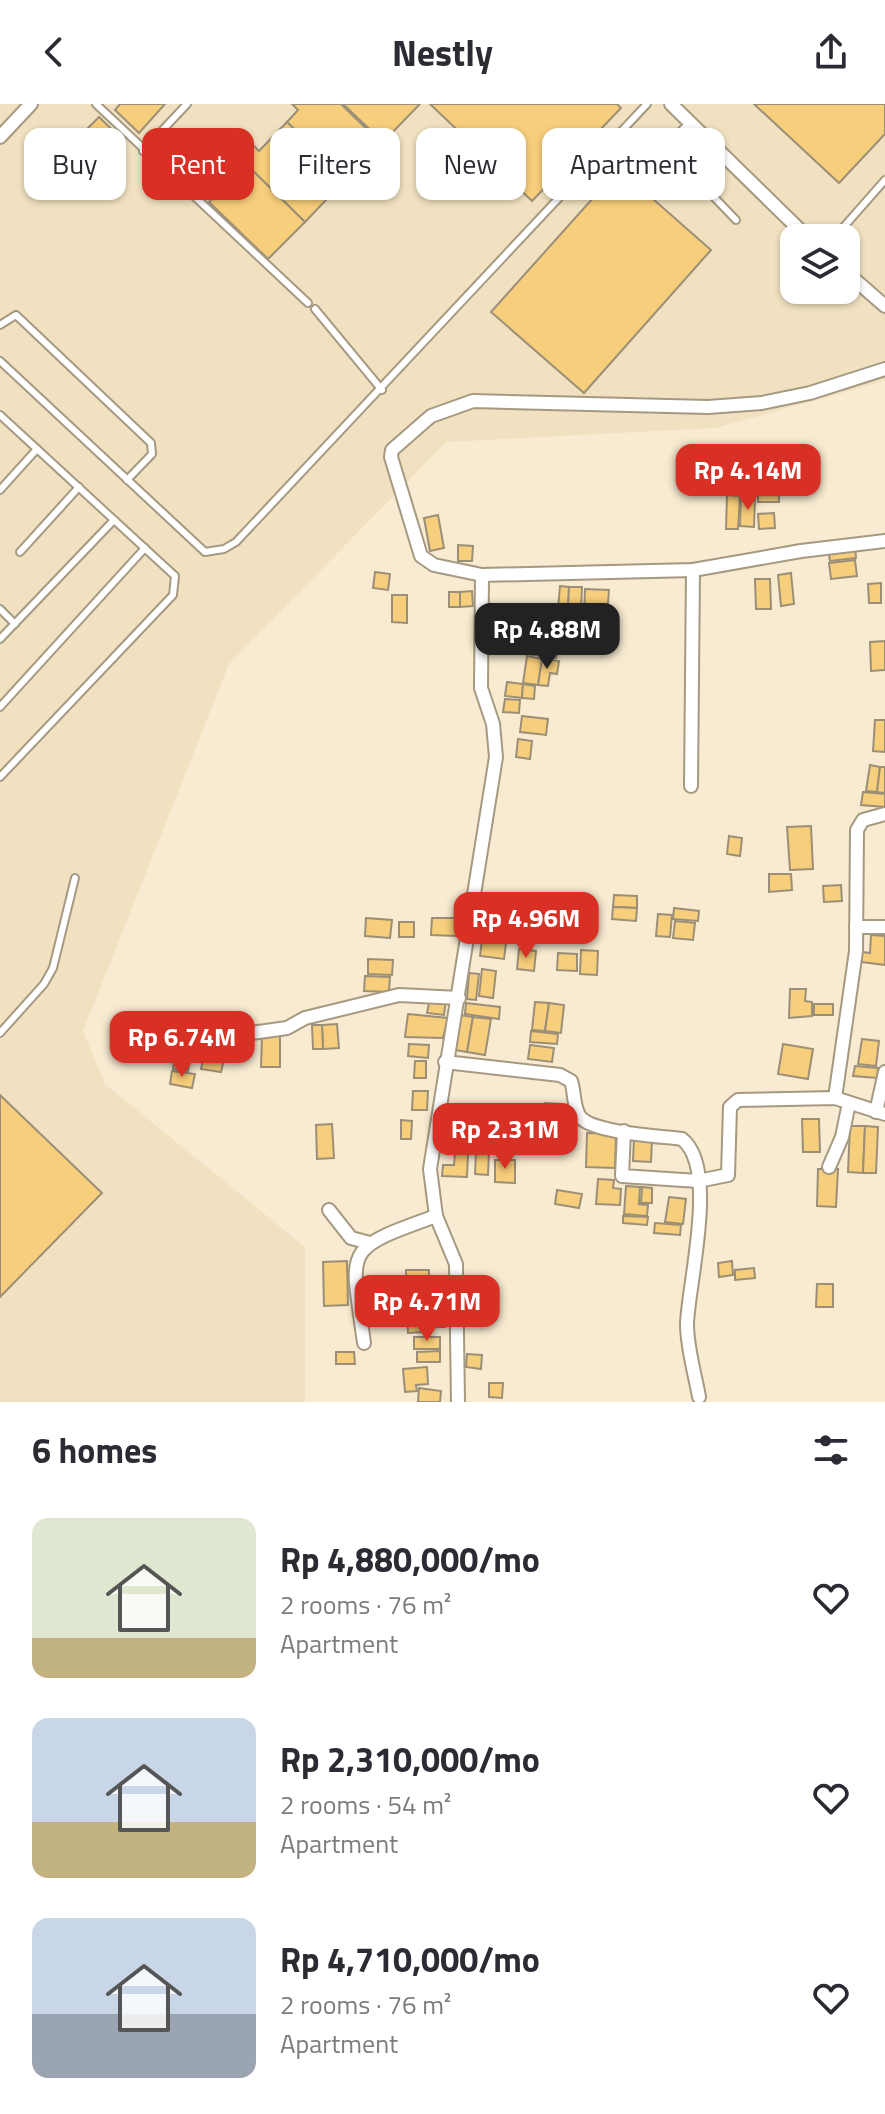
<!DOCTYPE html>
<meta charset="utf-8">
<style>
:root{--surface:#fff;--page:#f2f2f3;--text:#2b2b33;--muted:#7c7c81;--accent:#d93025}
body{margin:0;font-family:"Titillium Web",sans-serif;background:var(--page);color:var(--text);height:100vh;display:flex;flex-direction:column;font-size:30px;white-space:nowrap}
*{box-sizing:border-box;margin:0}
p{font-size:26px;color:var(--muted)}
.icon{flex:none;width:44px;height:44px;fill:none;stroke:currentColor;stroke-width:2;stroke-linecap:round;stroke-linejoin:round}
.map{position:relative;height:1298px;overflow:hidden}
.panel{display:flex;flex-direction:column;background:var(--surface);flex:1}
.panel>*{flex:none}
.hud{position:absolute;left:24px;top:24px;width:838px;height:72px;display:flex;gap:16px}
.buttons{position:absolute;left:780px;top:120px;display:grid;gap:16px}
.buttons a{display:grid;place-items:center;width:80px;height:80px;border-radius:16px;background:var(--surface);box-shadow:0 2px 6px #0004;font-size:40px}
.price{position:absolute;translate:-50% -68px;padding:0 18px;border-radius:16px;background:var(--accent);color:#fff;font-size:26px;line-height:52px;filter:drop-shadow(0 2px 4px #0008)}
.price::after{content:'';position:absolute;left:50%;top:48px;width:24px;height:18px;margin-left:-12px;background:inherit;clip-path:polygon(0 0,100% 0,50% 100%)}
.price.selected{background:#222;color:#fff}
ul{padding:0;list-style:none}
li{display:flex;align-items:center;gap:24px;height:200px;padding:0 32px}
li span{display:grid;place-items:center;flex:none;width:224px;height:160px;border-radius:16px;color:#555}
li>.icon{margin-inline-start:auto}
span .icon{width:96px;height:96px;fill:#fffc;stroke-width:1}
li b{font-size:34px}
h2{display:flex;justify-content:space-between;align-items:center;height:96px;padding:0 32px;font-size:34px}
.chip{padding:0 28px;border-radius:16px;background:var(--surface);box-shadow:0 2px 6px #0004;font-size:28px;line-height:72px}
.chip.selected{background:var(--accent);color:#fff}
header{display:flex;justify-content:space-between;align-items:center;height:104px;padding:0 32px;background:var(--surface);font-size:36px;font-weight:700}
.map>svg:first-child{display:block}
</style>
<header><svg class="icon" aria-label="back" viewBox="0 0 24 24"><path d="M15 5l-7 7 7 7"/></svg>Nestly<svg class="icon" aria-label="share" viewBox="0 0 24 24"><path d="M12 15V3M7 8l5-5 5 5M5 13v7h14v-7"/></svg></header>
<div class="map">
<svg width="885" height="1298" viewBox="0 0 885 1298">
<rect width="100%" height="100%" fill="#f8ebd1"/>
<path fill="#f1e1c0" fill-rule="evenodd" d="M0,0h885v277l-170,47 -269,14 -217,222 -146,367 22,53 200,163v155h-305zM794,134h52v52h-52z"/>
<g fill="#f7ce7b" stroke="#9b8f77" stroke-width="2">
<path d="M120,0h45l-26,29 -24,-23z"/>
<path d="M292,0h49l40,39 -35,36 -59,-57 11,-12z"/>
<path d="M343,0h77l-37,38z"/>
<path d="M430,0h187l4,4 -89,93z"/>
<path d="M754,0h131v30l-46,49z"/>
<path d="M99,13l26,25 -11,11 -26,-25z"/>
<path d="M287,18l59,57 -41,43 -59,-58 3,-3 -7,-7 10,-10 7,7z"/>
<path d="M246,60l59,58 -37,37 -59,-57 13,-13 -7,-7 8,-9 8,7z"/>
<path d="M619,65l92,81 -127,143 -93,-81z"/>
<rect x="758" y="388" width="21" height="10"/>
<path d="M727,391l13,1 -2,33h-12z"/>
<path d="M741,393l14,1 -1,29 -14,-1z"/>
<path d="M774,409l1,15 -16,1 -1,-15z"/>
<path d="M438,411l6,33 -14,3 -6,-33z"/>
<path d="M458,441l15,1 -1,15h-14z"/>
<path d="M855,442l1,12 -26,3 -2,-12z"/>
<path d="M855,456l2,16 -26,3 -2,-16z"/>
<path d="M375,468l15,2 -2,16 -15,-2z"/>
<path d="M791,469l3,31 -13,2 -3,-31z"/>
<path d="M755,475h15l1,30h-15z"/>
<path d="M881,479v20h-12l-1,-19z"/>
<path d="M560,482l9,1 -1,23h-10z"/>
<path d="M569,483h13l-1,24 -13,-1z"/>
<path d="M585,485l24,1 -2,27 -23,-1z"/>
<path d="M472,487l1,15 -13,1v-15z"/>
<rect x="449" y="488" width="11" height="15"/>
<path d="M392,491h15v28l-15,-1z"/>
<path d="M585,513l22,1 -1,16 -22,-1z"/>
<path d="M545,516l16,3 -5,35 -38,-5 1,-10 22,3z"/>
<path d="M885,537v29l-14,1 -1,-29z"/>
<path d="M527,552l15,3 -4,26 -15,-2z"/>
<path d="M542,555l17,2 -2,13 -7,-1 -2,13 -10,-1z"/>
<path d="M507,578l16,2 -1,14 -17,-2z"/>
<path d="M523,580l12,2 -1,13 -12,-1z"/>
<path d="M505,595l15,1 -1,13 -16,-1z"/>
<path d="M522,612l26,3 -2,16 -26,-3z"/>
<path d="M875,616h10v32l-12,-1z"/>
<path d="M518,635l14,2 -2,18 -14,-2z"/>
<path d="M870,661l10,2 -3,25 -11,-1z"/>
<path d="M880,663h5v26l-8,-1z"/>
<path d="M863,688l22,2v13l-24,-2z"/>
<path d="M811,722l2,43 -23,1 -3,-43z"/>
<path d="M729,732l13,2 -2,18 -13,-2z"/>
<path d="M769,770h22l1,16 -23,2z"/>
<path d="M841,781l1,16 -18,1 -1,-16z"/>
<path d="M614,791l23,1v12l-24,-1z"/>
<path d="M613,803l24,1 -1,13 -24,-2z"/>
<path d="M674,804l25,3 -1,10 -25,-2z"/>
<path d="M658,810l14,1 -2,22 -14,-1z"/>
<path d="M366,814l26,2 -2,18 -25,-2z"/>
<path d="M432,814h24v18l-25,-1z"/>
<path d="M675,817l20,2 -2,17 -20,-2z"/>
<rect x="399" y="818" width="15" height="15"/>
<path d="M871,831l14,1v29l-23,-3v-10l8,1z"/>
<path d="M482,836l24,3 -2,16 -24,-3z"/>
<path d="M519,845l17,2 -2,20 -17,-2z"/>
<path d="M581,846l17,1 -1,24 -17,-1z"/>
<path d="M558,849l19,1v17l-20,-1z"/>
<path d="M368,855l25,1 -1,15 -24,-1z"/>
<path d="M482,865l14,2 -3,27 -14,-2z"/>
<path d="M469,869l10,1 -3,26 -9,-1z"/>
<path d="M365,872l25,1 -1,15 -25,-1z"/>
<path d="M790,885h16l-1,12 7,1v14l-23,2z"/>
<path d="M430,894l16,2 -2,15 -17,-2z"/>
<path d="M535,898l14,1 -4,28 -13,-1z"/>
<path d="M466,899l34,4 -1,12 -34,-5z"/>
<path d="M549,899l15,2 -3,28 -16,-2z"/>
<rect x="814" y="900" width="19" height="11"/>
<path d="M408,910l40,4 -5,20 -38,-1z"/>
<path d="M460,911l13,2 -6,35 -12,-2z"/>
<path d="M473,913l18,2 -6,36 -18,-3z"/>
<path d="M337,920l2,24 -16,1 -1,-24z"/>
<path d="M312,921h10l1,24h-10z"/>
<path d="M531,927l27,3 -1,10 -27,-2z"/>
<path d="M262,931h18v32h-19z"/>
<path d="M862,935l17,2 -3,25 -18,-2z"/>
<path d="M409,940l20,1 -1,13 -20,-2z"/>
<path d="M783,940l30,5 -5,30 -30,-5z"/>
<path d="M530,941l24,3 -2,14 -24,-3z"/>
<path d="M177,943l14,3 -3,21 -15,-2z"/>
<path d="M204,951l20,4 -3,13 -20,-3z"/>
<path d="M415,957h11v17h-12z"/>
<path d="M855,962l23,2 -1,10 -24,-2z"/>
<path d="M172,967l23,3 -3,14 -22,-4z"/>
<path d="M413,987h15l-1,19h-15z"/>
<path d="M0,991l102,98 -102,104z"/>
<path d="M545,999l15,1 -2,19 -15,-1z"/>
<path d="M458,1000l11,1 -1,22 -12,-1z"/>
<path d="M802,1015h17l1,33h-17z"/>
<path d="M401,1016l11,1 -1,18h-10z"/>
<path d="M332,1020l2,34 -17,1 -1,-34z"/>
<path d="M535,1020l18,1 -1,16 -18,-2z"/>
<path d="M850,1022h15l-2,47 -15,-1z"/>
<path d="M865,1022l13,1 -2,46h-13z"/>
<path d="M501,1023h14v20h-15z"/>
<path d="M443,1027l16,1v10h-16z"/>
<path d="M587,1029l29,1 -1,34 -29,-1z"/>
<path d="M634,1034l18,1 -1,23 -18,-1z"/>
<path d="M476,1047l13,1 -1,23 -13,-1z"/>
<path d="M455,1049l13,1 -1,23 -25,-1 1,-11h11z"/>
<path d="M495,1056h20v23l-20,-1z"/>
<path d="M818,1065h20l-2,38 -19,-1z"/>
<path d="M598,1075l16,1 -1,8 8,1 -1,16 -24,-1z"/>
<path d="M626,1082l14,1 -1,17 9,1 -1,11 -23,-2z"/>
<path d="M642,1083l10,1v15h-11z"/>
<path d="M557,1086l25,4 -3,14 -24,-4z"/>
<path d="M669,1093l17,2 -3,25 -18,-2z"/>
<path d="M623,1112l25,1 -1,8 -24,-2z"/>
<path d="M655,1119l26,2 -1,10 -26,-2z"/>
<path d="M347,1157l1,44 -24,1 -1,-44z"/>
<path d="M732,1157l1,14 -14,2 -1,-14z"/>
<path d="M754,1164l1,10 -20,2v-10z"/>
<rect x="406" y="1166" width="23" height="21"/>
<path d="M817,1180h16v23h-17z"/>
<path d="M407,1202h16v26l-15,1z"/>
<path d="M432,1206h14l-1,17h-13z"/>
<rect x="414" y="1233" width="26" height="12"/>
<path d="M440,1247v11h-23v-10z"/>
<path d="M336,1248h18l1,12h-19z"/>
<path d="M467,1250l15,1 -1,14 -15,-2z"/>
<path d="M427,1263l1,17 -12,1 1,6 -12,1 -2,-23z"/>
<path d="M489,1279h14l-1,15 -13,-1z"/>
<path d="M419,1284l22,3 -1,11h-22z"/>
</g>
<g fill="none" stroke-linecap="round" stroke-linejoin="round">
<defs>
<g id="lane">
<path d="M96,0l212,199"/>
<path d="M690,18l-20,20v9l66,69"/>
<path d="M143,47l44,-47"/>
<path d="M834,134l51,-58"/>
<path d="M315,205l67,81"/>
<path d="M0,221l16,-10 135,128 1,11 -25,26"/>
<path d="M0,257l205,191 19,-3 12,-7 411,-438"/>
<path d="M0,311l175,161 -2,19 -173,182"/>
<path d="M0,386l37,-41"/>
<path d="M20,448l59,-65"/>
<path d="M0,505l15,15"/>
<path d="M0,535l114,-119"/>
<path d="M0,603l145,-159"/>
<path d="M0,929l44,-49 9,-16 22,-90"/>
</g>
<g id="street">
<path d="M671,0l137,134"/>
<path d="M0,33l31,-33"/>
<path d="M846,168l39,34"/>
<path d="M885,265l-75,24 -48,10 -54,4 -235,-6 -42,15 -39,34 -1,7 30,99 13,9 48,10 211,-5 108,-19 84,-10"/>
<path d="M691,682l2,-216"/>
<path d="M856,823h29"/>
<path d="M215,934l72,-10 18,-10 94,-23 60,3"/>
<path d="M445,958l115,13 11,6c4,11 2,29 10,37 15,15 79,18 101,21 37,29 6,145 5,185 0,24 8,50 12,73"/>
<path d="M835,994l21,-147 1,-121 6,-10 22,-6"/>
<path d="M876,1008l9,-40"/>
<path d="M624,1027l-2,45 76,5 30,-6 2,-68 8,-7 97,-2 50,16"/>
<path d="M829,1063l13,-30 7,-34"/>
<path d="M329,1106l22,28 19,5"/>
<path d="M364,1239c-13,-96 -23,-93 72,-127"/>
<path d="M458,1298l-2,-138 -20,-48 -6,-47 66,-412 -3,-33 -12,-36 1,-113"/>
</g>
</defs>
<use href="#lane" stroke="#a59981" stroke-width="10"/>
<use href="#street" stroke="#a59981" stroke-width="16"/>
<use href="#lane" stroke="#fff" stroke-width="6"/>
<use href="#street" stroke="#fff" stroke-width="12"/>
</g>
</svg>
<div class="buttons">
<a><svg class="icon" aria-label="layers" viewBox="0 0 24 24"><path d="M12 4l9 5-9 5-9-5zM3 14l9 5 9-5"/></svg></a>
</div>
<b class="price" style="left:748px;top:408px">Rp 4.14M</b>
<b class="price selected" style="left:547px;top:567px">Rp 4.88M</b>
<b class="price" style="left:526px;top:856px">Rp 4.96M</b>
<b class="price" style="left:182px;top:975px">Rp 6.74M</b>
<b class="price" style="left:505px;top:1067px">Rp 2.31M</b>
<b class="price" style="left:427px;top:1239px">Rp 4.71M</b>
<div class="hud">
<a class="chip">Buy</a>
<a class="chip selected">Rent</a>
<a class="chip">Filters</a>
<a class="chip">New</a>
<a class="chip">Apartment</a>
</div>
</div>
<section class="panel">
<h2>6 homes<svg class="icon" aria-label="filters" viewBox="0 0 24 24"><path d="M4 7h16M4 17h16"/><circle cx="9" cy="7" r="2"/><circle cx="15" cy="17" r="2"/></svg></h2>
<ul>
<li><span style="background:linear-gradient(#dfe7d0 75%,#c2b280 0)"><svg class="icon" aria-label="home" viewBox="0 0 24 24"><path d="M3 11l9-7 9 7M6 9v11h12V9"/></svg></span><div><b>Rp 4,880,000/mo</b><p>2 rooms · 76 m²</p><p>Apartment</p></div><svg class="icon" aria-label="heart" viewBox="0 0 24 24"><path d="M12 20l-8-8c-3-5 5-10 8-4 3-6 11-1 8 4z"/></svg></li>
<li><span style="background:linear-gradient(#c9d6e8 65%,#c2b280 0)"><svg class="icon" aria-label="home" viewBox="0 0 24 24"><path d="M3 11l9-7 9 7M6 9v11h12V9"/></svg></span><div><b>Rp 2,310,000/mo</b><p>2 rooms · 54 m²</p><p>Apartment</p></div><svg class="icon" aria-label="heart" viewBox="0 0 24 24"><path d="M12 20l-8-8c-3-5 5-10 8-4 3-6 11-1 8 4z"/></svg></li>
<li><span style="background:linear-gradient(#c9d6e8 60%,#9aa5b1 0)"><svg class="icon" aria-label="home" viewBox="0 0 24 24"><path d="M3 11l9-7 9 7M6 9v11h12V9"/></svg></span><div><b>Rp 4,710,000/mo</b><p>2 rooms · 76 m²</p><p>Apartment</p></div><svg class="icon" aria-label="heart" viewBox="0 0 24 24"><path d="M12 20l-8-8c-3-5 5-10 8-4 3-6 11-1 8 4z"/></svg></li>
</ul>
</section>
